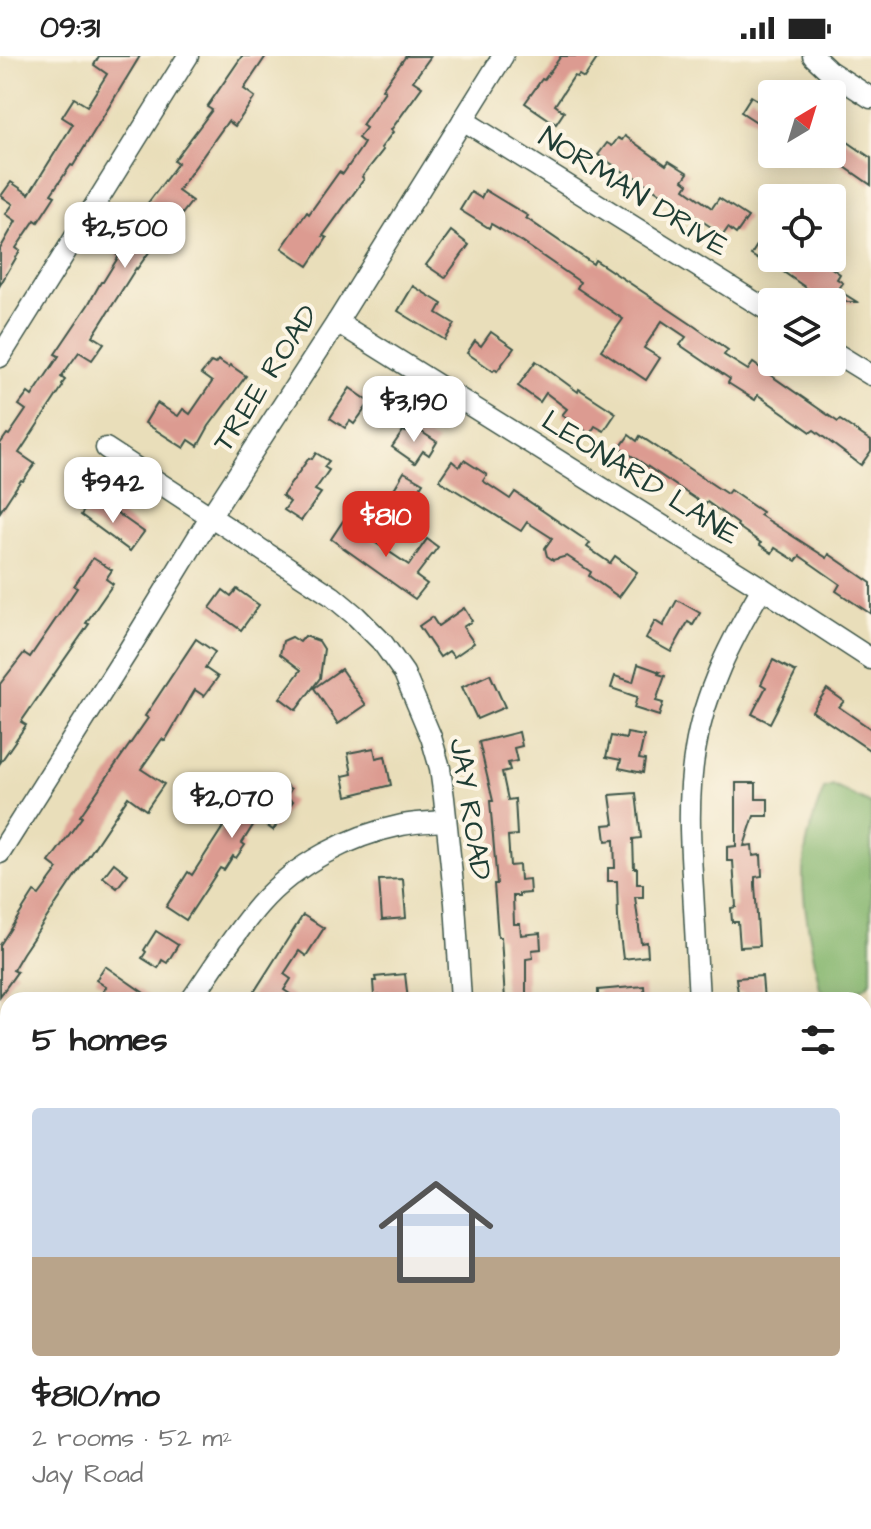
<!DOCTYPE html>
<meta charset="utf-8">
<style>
:root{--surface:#fff;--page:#f6f6f6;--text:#222;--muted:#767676;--accent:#d93025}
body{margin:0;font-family:"Architects Daughter",sans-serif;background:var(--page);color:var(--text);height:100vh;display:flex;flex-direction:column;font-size:30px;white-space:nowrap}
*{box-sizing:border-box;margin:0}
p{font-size:26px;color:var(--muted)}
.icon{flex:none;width:44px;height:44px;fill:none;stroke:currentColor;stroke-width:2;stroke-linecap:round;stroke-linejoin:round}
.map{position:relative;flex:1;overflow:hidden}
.drawer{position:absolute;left:0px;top:936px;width:872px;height:538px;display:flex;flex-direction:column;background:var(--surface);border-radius:24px 24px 0 0;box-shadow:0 4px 20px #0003}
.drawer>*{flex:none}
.needle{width:52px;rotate:38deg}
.fabs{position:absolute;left:758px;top:24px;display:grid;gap:16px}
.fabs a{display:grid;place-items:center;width:88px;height:88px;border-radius:8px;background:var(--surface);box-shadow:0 4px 20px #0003;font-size:40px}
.price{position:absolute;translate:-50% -68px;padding:0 18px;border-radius:16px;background:#fff;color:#222;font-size:26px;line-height:52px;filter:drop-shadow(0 2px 4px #0008)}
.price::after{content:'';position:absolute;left:50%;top:48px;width:24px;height:18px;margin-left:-12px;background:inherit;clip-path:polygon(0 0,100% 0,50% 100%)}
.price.selected{background:var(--accent);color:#fff}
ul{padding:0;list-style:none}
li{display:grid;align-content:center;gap:16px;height:424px;padding:0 32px}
li span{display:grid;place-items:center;height:248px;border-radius:8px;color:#555}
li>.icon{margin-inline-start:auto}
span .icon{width:144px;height:144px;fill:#fffc;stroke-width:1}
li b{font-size:34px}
h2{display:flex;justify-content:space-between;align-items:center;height:96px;padding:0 32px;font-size:34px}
.status{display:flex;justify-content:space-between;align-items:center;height:56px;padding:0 40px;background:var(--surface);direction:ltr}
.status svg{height:22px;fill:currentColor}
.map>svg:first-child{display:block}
</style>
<div class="status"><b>09:31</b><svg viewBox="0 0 49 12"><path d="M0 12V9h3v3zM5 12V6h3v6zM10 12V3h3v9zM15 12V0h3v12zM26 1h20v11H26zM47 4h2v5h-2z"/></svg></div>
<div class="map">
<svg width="871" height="1473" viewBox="0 0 871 1473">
<rect width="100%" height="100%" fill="#fcf5e5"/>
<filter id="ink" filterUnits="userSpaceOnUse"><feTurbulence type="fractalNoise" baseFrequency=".0125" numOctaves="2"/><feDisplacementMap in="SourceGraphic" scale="16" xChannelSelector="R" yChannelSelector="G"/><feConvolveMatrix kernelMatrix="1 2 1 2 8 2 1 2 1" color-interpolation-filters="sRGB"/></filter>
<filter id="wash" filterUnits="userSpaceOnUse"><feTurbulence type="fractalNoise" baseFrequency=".006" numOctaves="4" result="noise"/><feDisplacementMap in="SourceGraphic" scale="32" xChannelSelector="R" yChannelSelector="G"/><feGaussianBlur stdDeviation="1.8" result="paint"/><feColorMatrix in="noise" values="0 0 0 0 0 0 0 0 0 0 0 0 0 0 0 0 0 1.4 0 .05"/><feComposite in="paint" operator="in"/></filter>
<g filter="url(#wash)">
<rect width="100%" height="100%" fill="#e9deba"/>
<path fill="#f7d0cb" d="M8,1226v240h252l1,7h-261v-235z"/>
<path fill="#89b872" stroke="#547a53" stroke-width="2" d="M833,730l38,18v177l-6,6 -27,13 -18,-11c-6,-34 -18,-83 -17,-116 1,-29 10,-57 21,-84z"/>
<g id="blocks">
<g fill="#dc9b91">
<path d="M99,0h41l-67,110 -2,-1 -20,29 4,2 -17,26 -3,-2 -19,28 4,3 -20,34v-36l16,-28 -10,-7 7,-10 -12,-8 10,-14 18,12 44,-70 -11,-7 12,-19 13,8 20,-32 -13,-9z"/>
<path d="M242,0h24l-22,33 11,8 -20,29 -7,-5 -50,70 14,10 -19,25 -9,-6 -16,25 4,3 -15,21 -1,-1 -43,68 11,7 -12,17 -13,-8 -18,25 4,3 -3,4 1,2 -44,67 16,11 -12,17 -2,-1 -21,32v-68l7,-10 2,1 17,-25 -7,-5 9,-12 4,3 27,-40 -4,-2 33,-49 13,-23h2l16,-26 -2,-1 32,-46 -4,-2 33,-44 -4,-2 38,-51 -5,-3z"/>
<path d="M406,0h25l-18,25 9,6 -31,43 2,2 -12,16 2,2 -21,27 2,2 -41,57 4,2 -19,28 -26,-18 25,-36 2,2 30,-42 4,2 18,-26 3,-5 -6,-5 8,-10 -4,-3 23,-34 -3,-2z"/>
<path d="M561,0h38l-15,22 -5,-3 -2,2 -3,-1 -19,29 9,7 -8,12 -31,-21 17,-24 2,1z"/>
<path d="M751,40l21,13v23l-31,-20z"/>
<path d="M832,75l39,27v27l-39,-27z"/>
<path d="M625,80l41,29 3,-4 19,12 -5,7 5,4 -3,5 27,19 7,-10 29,19 -12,17 -8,-6 -5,7 -95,-63 -1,2 -29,-19 9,-12 5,3 6,-8 4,2z"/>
<path d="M485,134l43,26 -2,2 67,46 2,-4 99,66 34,24 -4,5 24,15 5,-7 85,59 2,-2 31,21v10l-10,14 -47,-35 -3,2 -53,-37 -3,5 -27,-17 2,-4 -50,-34 6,-8 -24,-16 -18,27 16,10 -14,22 -45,-30 22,-31 -46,-31 3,-6 -58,-40 -31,-18 -2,4 -29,-18 11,-18 10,6z"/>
<path d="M451,175l18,14 -24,33 -19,-13z"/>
<path d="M761,183l11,8v11h45l23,16 -3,5 6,4 -5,7 19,12h-35l-11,-8 1,-2 -40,-28v4l-21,-13z"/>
<path d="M413,230l29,18 -5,9 18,11 -10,16 -47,-29z"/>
<path d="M491,276l23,16 -17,23 -2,-2 -2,2 -26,-18 8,-12 6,5z"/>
<path d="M218,304l11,7 1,-2 16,11 -37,50 -11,20 -9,-6 -5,8 -39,-25 12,-20 21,13 5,-7 7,5 22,-32 -11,-8 10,-12 4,2z"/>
<path d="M536,305l42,31 1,-3 37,24 -12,18 -9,-5 -5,8 -28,-19 5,-6 -21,-16 -6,9 -22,-16z"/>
<path d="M350,332l20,14 -16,22 -4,-3 -5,7 -15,-10z"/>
<path d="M411,369l26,17 -8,13 -6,-4 -8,12 -23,-16 11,-16 3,1z"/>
<path d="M629,379l8,6 3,-5 87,58 3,-4 32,22 -2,3 67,43 2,-4 42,29v31l-35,-23 4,-7 -40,-28 -4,5 -21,-13 -3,5 -12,-8 1,-2 -24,-17 1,-2 -31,-22 -2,3 -85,-57z"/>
<path d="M316,397l13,8 -5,6 5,3 -14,20 6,3 -20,28 -17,-11 6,-8 -8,-6 27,-38 3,1z"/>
<path d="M464,404l23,15 -4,6 27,18 5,-7 75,51 -3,4 23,16 5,-7 22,16 -18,25 -30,-21 2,-4 -24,-16 -14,4 -6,-4 -2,-8 7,-10 -25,-16 -6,9 -82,-51 13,-19 7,6z"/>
<path d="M404,416l19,11 -11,17 -18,-11z"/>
<path d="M100,445l44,31 -14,19 -49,-36 9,-13 6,4z"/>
<path d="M343,465l66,44 18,-26 11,8 -22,29 11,8 -12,15 -84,-60z"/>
<path d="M93,502l19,12 -6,9 7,5 -27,39 3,1 -68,98 5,3 -26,38v-79l24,-31 6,4 47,-69 -3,-2z"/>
<path d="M237,533l22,16 -18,25 -31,-22 13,-18 8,6z"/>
<path d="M677,544l23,13 -7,12 -5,-3 -17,30 -25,-14 9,-17 8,5z"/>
<path d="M464,552l8,13 -9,6 11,16 -20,14 -5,-6 -9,6 -21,-31 13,-9 6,9z"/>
<path d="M305,580l14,5 5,8 -4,29 -24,32 -16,-12 21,-28 -21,-16 3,-13 9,-4 8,5z"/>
<path d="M196,583l19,13 -10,16 13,9 -14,19 -9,-6 -30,51 -3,-2 -21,30 23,15 -18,26 -18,-13 -105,156 -10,17 4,2 -17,24v-51l34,-53 5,3 19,-26 -9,-7 33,-45 -2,-1 68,-98 -3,-2z"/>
<path d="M773,604l23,12 -26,51 -18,-9 14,-27 -5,-3z"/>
<path d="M638,608l22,8 -2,2 7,2 -9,25 7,2 -4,13 -25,-8 3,-11 -26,-9 4,-12 18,6z"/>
<path d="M341,613l25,36 -28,19 -24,-36z"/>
<path d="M490,618l15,33 -28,12 -15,-32z"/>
<path d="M827,633l17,12 -5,6 32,22v22l-59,-40z"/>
<path d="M519,676l3,14 -8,2 3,13 -9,2 2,7 -8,2 6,28 7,-1 2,36 -9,1 2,30 9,-1 1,15 9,-1 1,14 -11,1v2h-6l1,28h6l1,11 19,-2 1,16 -9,1 1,8 -7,1v41h-21l-4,-63h-3l-4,-53h3l-7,-83h3l-14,-59z"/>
<path d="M627,677l17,3 -5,23 6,1 -2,13 -24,-5 2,-8 -15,-3 5,-21 15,3z"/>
<path d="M374,692l2,10 9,-2 6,29 -44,11 -4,-20 9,-2 -4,-21z"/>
<path d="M273,721l18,12 -5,8 7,4 -20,29 -16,-11 -15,24 3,2 -9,13 -3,-2 -9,14 -4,-2 -34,52 -20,-13 22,-35 4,3 62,-96 12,8z"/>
<path d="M736,727h20v16h12v17h-14l-10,30 8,-1 1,11 8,-1 1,21 -7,1v8l4,61 -19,1 -2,-25h-6l-1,-14 5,-1 -3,-46h-6v-14l9,-1z"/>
<path d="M636,737l5,45 -8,1 1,29h3v16h6v13h-8l6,46 6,-1 1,14 -25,3 -5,-41 -1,-37h-9v-13h7l-1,-28 -8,1 -2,-16 10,-1 -4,-29z"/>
<path d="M114,807l14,11 -11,14 -14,-11z"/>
<path d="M403,823l3,39 -24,2 -3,-40z"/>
<path d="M303,859l21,13 -18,28 -7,-5 -15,23 7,5 -7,11 15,10h-50z"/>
<path d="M156,875l22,14 -11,18 -5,-3 -4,8 -16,-10 4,-6 -2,-2z"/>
<path d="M105,910l49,34h-57l9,-13 -10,-7z"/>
<path d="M405,918l3,26h-24v-5l-10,1 -1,-15h3l-1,-4z"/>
<path d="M762,920l2,24h-20l-1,-7h-5l-2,-15z"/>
<path d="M644,930l1,14h-47v-10z"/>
</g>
</g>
</g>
<g filter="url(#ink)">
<use href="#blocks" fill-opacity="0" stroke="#3d5548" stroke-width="2"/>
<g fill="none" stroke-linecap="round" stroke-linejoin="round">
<defs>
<g id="street">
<path d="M813,0l16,15 42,27"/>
<path d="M463,64l309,193"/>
<path d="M337,266l425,266 109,71"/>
<path d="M832,295l39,24"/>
<path d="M0,301l188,-301"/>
<path d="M106,392l226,148 24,20 26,26 22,31 27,64 9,31 4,30 11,105 6,97"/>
<path d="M0,797l128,-202 82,-134 127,-195 166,-266"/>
<path d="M191,944c22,-32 43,-66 68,-95 36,-41 90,-69 143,-80 14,-3 29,-3 43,-4"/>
<path d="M699,944c-2,-37 -4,-73 -6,-110 -3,-48 -6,-91 2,-139 9,-59 37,-112 67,-163"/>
<path d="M864,1103l7,-4"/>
<path d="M0,1238l8,-12"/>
<path d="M260,1466l1,7"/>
<path d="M495,1466l1,7"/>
<path d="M738,1466l3,7"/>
</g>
</defs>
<use href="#street" stroke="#3d5548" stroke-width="23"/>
<use href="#street" stroke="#fff" stroke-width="20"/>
</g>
</g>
<g text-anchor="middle" stroke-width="8" stroke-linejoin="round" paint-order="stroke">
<g font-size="30" fill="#1f3d34" stroke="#fcf5e5">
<text transform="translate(634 135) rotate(32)" y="10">NORMAN DRIVE</text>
<text transform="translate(265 322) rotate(-57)" y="10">TREE ROAD</text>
<text transform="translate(641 421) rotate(32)" y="10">LEONARD LANE</text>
<text transform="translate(471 753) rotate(81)" y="10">JAY ROAD</text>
</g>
</g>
</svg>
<div class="fabs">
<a><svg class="needle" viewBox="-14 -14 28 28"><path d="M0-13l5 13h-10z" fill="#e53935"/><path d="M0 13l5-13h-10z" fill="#767676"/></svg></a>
<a><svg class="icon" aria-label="locate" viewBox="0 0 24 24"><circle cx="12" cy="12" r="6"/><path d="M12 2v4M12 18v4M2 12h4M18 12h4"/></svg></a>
<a><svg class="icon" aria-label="layers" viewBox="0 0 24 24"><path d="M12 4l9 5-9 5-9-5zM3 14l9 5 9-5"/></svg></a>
</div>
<b class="price" style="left:125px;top:214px">$2,500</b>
<b class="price" style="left:414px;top:388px">$3,190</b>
<b class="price" style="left:113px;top:469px">$942</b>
<b class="price selected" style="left:386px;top:503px">$810</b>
<b class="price" style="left:232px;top:784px">$2,070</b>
<section class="drawer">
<h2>5 homes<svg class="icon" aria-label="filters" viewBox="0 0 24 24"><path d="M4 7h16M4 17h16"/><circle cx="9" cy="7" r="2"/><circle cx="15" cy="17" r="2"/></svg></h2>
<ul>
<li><span style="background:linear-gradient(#c9d6e8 60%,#b9a48a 0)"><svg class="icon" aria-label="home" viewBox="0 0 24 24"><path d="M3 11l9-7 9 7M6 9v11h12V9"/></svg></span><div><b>$810/mo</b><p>2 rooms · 52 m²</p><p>Jay Road</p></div></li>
</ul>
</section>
</div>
